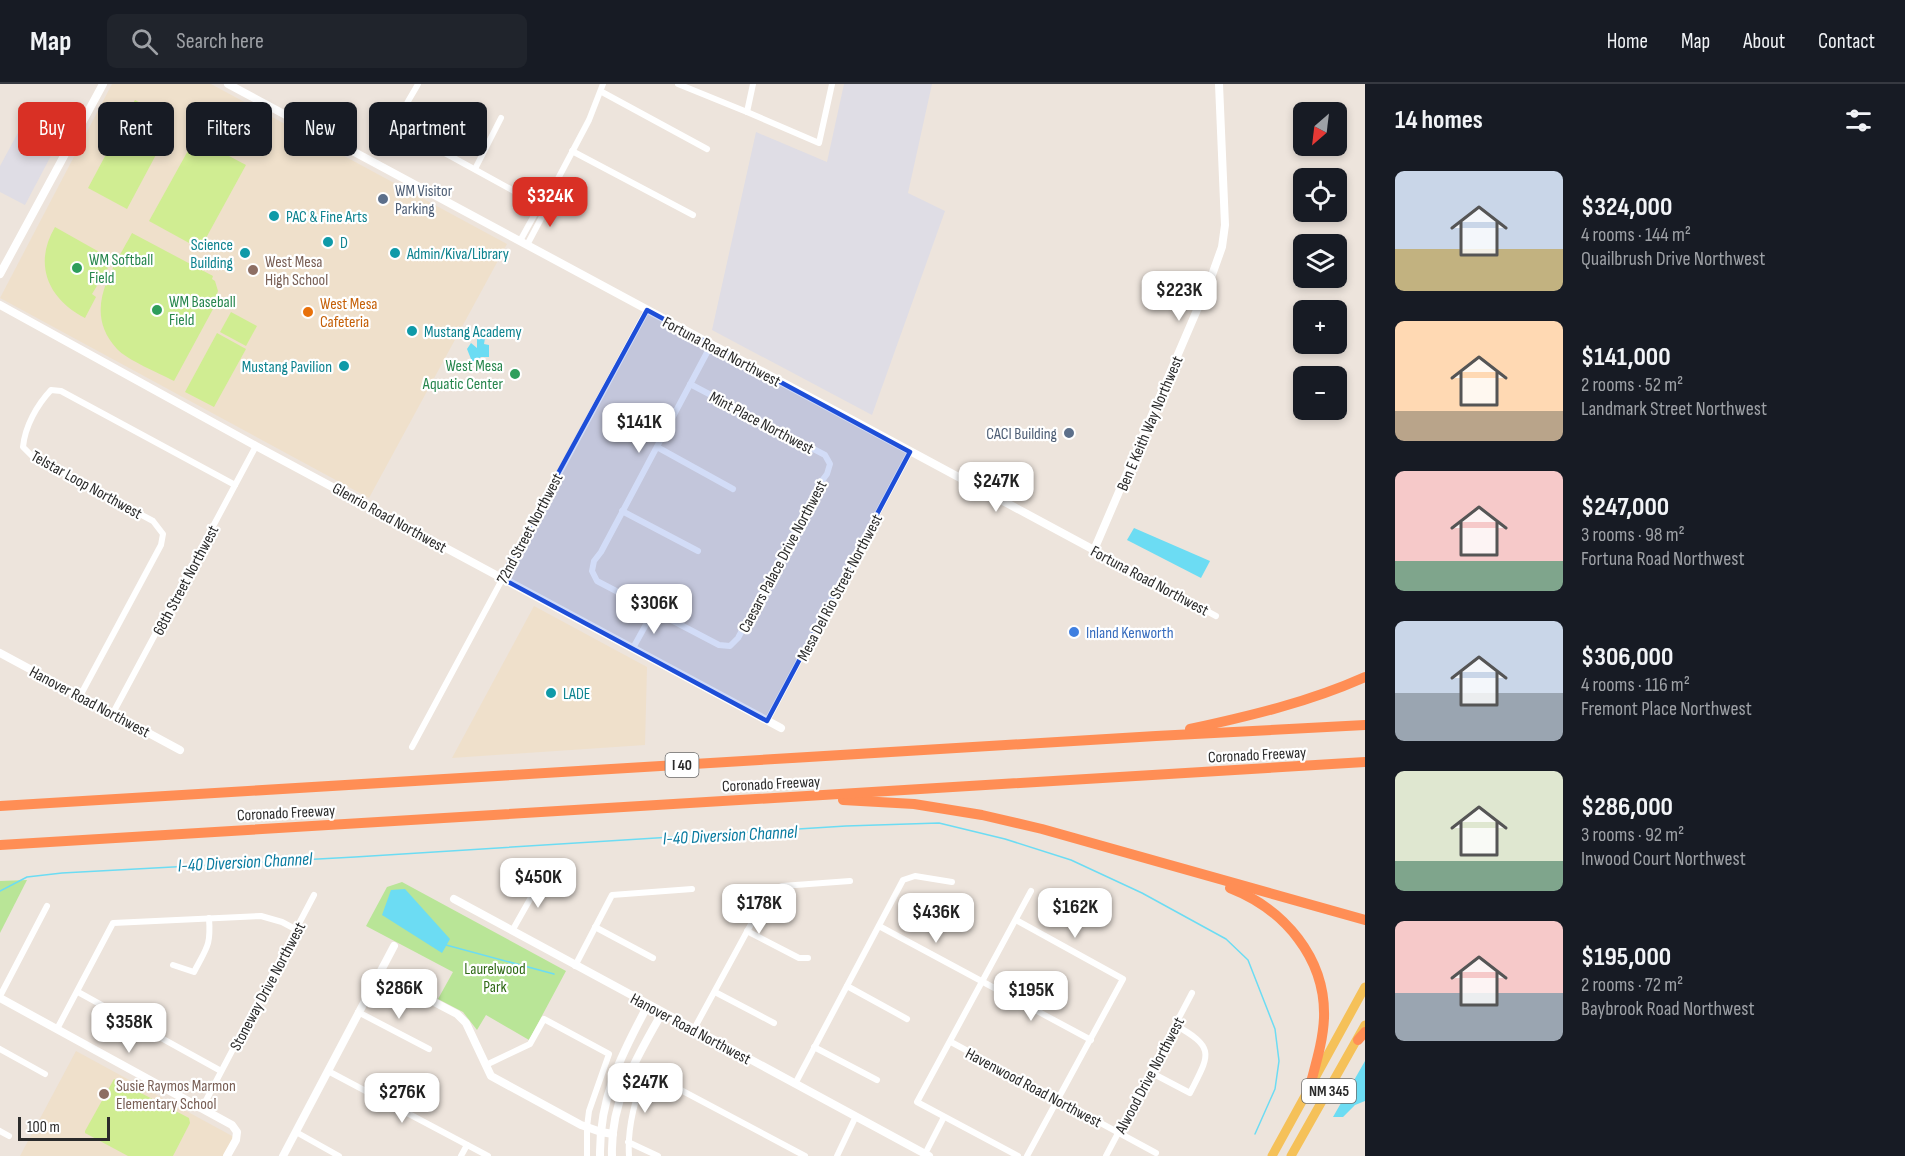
<!DOCTYPE html>
<meta charset="utf-8">
<style>
:root{--surface:#171b24;--page:#20242c;--text:#f1f3f6;--muted:#9ea1a6;--line:#363941;--accent:#d93025}
body{margin:0;font-family:"Sofia Sans Condensed",sans-serif;background:var(--page);color:var(--text);height:100vh;display:flex;flex-direction:column;font-size:22px;white-space:nowrap}
*{box-sizing:border-box;margin:0}
p{font-size:20px;color:var(--muted)}
.icon{flex:none;width:33px;height:33px;fill:none;stroke:currentColor;stroke-width:2;stroke-linecap:round;stroke-linejoin:round}
.map{position:relative;flex:1;overflow:hidden}
.sheet{display:flex;flex-direction:column;background:var(--surface);width:540px}
.sheet>*{flex:none}
.guide{position:absolute;left:18px;top:18px;width:570px;height:54px;display:flex;gap:12px}
.needle{width:39px;rotate:208deg}
.controls{position:absolute;left:1293px;top:18px;display:grid;gap:12px}
.controls a{display:grid;place-items:center;width:54px;height:54px;border-radius:9px;background:var(--surface);box-shadow:0 3px 9px #0003;font-size:30px}
.scale{position:absolute;left:18px;bottom:15px;width:92px;box-sizing:border-box;padding-left:6px;border:3px solid #2b2b2b;border-top:0;font-size:16px;line-height:21px;white-space:nowrap;color:#2b2b2b;-webkit-text-stroke:4px #fff;paint-order:stroke}
.price{position:absolute;translate:-50% -51px;padding:0 14px;border-radius:12px;background:#fff;color:#222;font-size:20px;line-height:39px;filter:drop-shadow(0 2px 3px #0008)}
.price::after{content:'';position:absolute;left:50%;top:36px;width:18px;height:14px;margin-left:-9px;background:inherit;clip-path:polygon(0 0,100% 0,50% 100%)}
.price.on{background:var(--accent);color:#fff}
ul{padding:0;list-style:none}
li{display:flex;align-items:center;gap:18px;height:150px;padding:0 30px}
li span{display:grid;place-items:center;flex:none;width:168px;height:120px;border-radius:9px;color:#555}
li>.icon{margin-inline-start:auto}
span .icon{width:72px;height:72px;fill:#fffc;stroke-width:1}
li b{font-size:26px}
h2{display:flex;justify-content:space-between;align-items:center;height:72px;padding:0 30px;font-size:26px}
.tag{padding:0 21px;border-radius:9px;background:var(--surface);box-shadow:0 3px 9px #0003;font-size:21px;line-height:54px}
.tag.on{background:var(--accent);color:#fff}
header{display:flex;align-items:center;gap:36px;box-sizing:border-box;height:84px;padding:0 30px;background:var(--surface);border-bottom:2px solid var(--line)}
header strong{font-size:28px}
nav{display:flex;gap:33px;margin-inline-start:auto;font-size:21px}
.search{width:420px;height:54px;background:var(--page);display:flex;align-items:center;gap:15px;box-sizing:border-box;padding:0 21px;border-radius:9px;color:var(--muted);font-size:22px}
main{display:flex;flex:1;min-height:0}
.map>svg:first-child{display:block}
</style>
<header>
<strong>Map</strong>
<div class="search"><svg class="icon" aria-label="search" viewBox="0 0 24 24"><circle cx="10" cy="10" r="6"/><path d="M15 15l6 6"/></svg>Search here</div>
<nav><a>Home</a><a>Map</a><a>About</a><a>Contact</a></nav>
</header>
<main>
<div class="map">
<svg width="1365" height="1072" viewBox="0 0 1365 1072">
<rect width="100%" height="100%" fill="#ede4dc"/>
<g fill="#dfdde5">
<path d="M844,0h88l-24,109 37,18 -73,204 -160,-85 44,-198 71,30z"/>
<path d="M28,30l35,19 -38,72 -25,-13v-26z"/>
</g>
<g fill="#efe0cb">
<path d="M112,0h99l296,160 -138,254 -369,-200z"/>
<path d="M534,522l113,61 -2,78 -193,13z"/>
<path d="M76,967l158,86 -11,19h-203z"/>
</g>
<g fill="#b9e597">
<path d="M27,796l-27,53v-52z"/>
<path d="M402,798l164,89 -37,69 -43,-25 -9,15 -14,-18 -25,-13 15,-27 -87,-46 21,-39z"/>
</g>
<g fill="#d0ed92">
<path d="M135,16l39,21 -47,88 -39,-21z"/>
<path d="M195,54l51,27 -46,84 -51,-28z"/>
<path d="M55,143l55,31 1,5 -19,31 4,3 -11,21c-37,-19 -52,-54 -30,-91z"/>
<path d="M132,149l81,43 -1,3 3,2 3,10 -2,5 3,2 -45,83c-15,-8 -47,-21 -57,-32 -36,-39 -4,-80 15,-116z"/>
<path d="M231,228l26,14 -11,20 -26,-14z"/>
<path d="M217,249l29,16 -32,58 -29,-15z"/>
<path d="M114,995l75,39 1,5 -17,33h-45l-43,-23v-2z"/>
</g>
<g fill="#6cdcf3">
<path d="M477,254h8l-1,6 5,1v12h-8l-8,7 -6,-15 4,-6 6,5z"/>
<path d="M1134,444l76,33 -9,17 -74,-38z"/>
<path d="M405,805l45,50 -8,14 -60,-38 9,-25z"/>
<path d="M1365,977v40l-10,4 -12,12h-10z"/>
</g>
<g fill="none" stroke-linecap="round" stroke-linejoin="round">
<g stroke="#6cdcf3" stroke-width="1.5">
<path d="M0,807l27,-14 35,-4 293,-16 491,-31 93,-3 66,16 66,21 71,33 84,46 22,21 27,69 4,32 -4,28 -20,45"/>
<path d="M446,861l108,29"/>
</g>
<g stroke="#fff" stroke-width="6">
<path d="M418,0c-7,14 -22,31 -15,46l140,77"/>
<path d="M678,0l69,28 6,-28"/>
<path d="M602,8l105,57"/>
<path d="M747,28l72,31 13,-59"/>
<path d="M572,67l121,64"/>
<path d="M475,85l26,-51"/>
<path d="M520,157l17,-31 6,-3 46,-87 14,-36"/>
<path d="M527,161l17,-32 -1,-6"/>
<path d="M690,300l135,71 5,9 -3,10 -6,8 -83,156 -8,8 -11,-1 -122,-64 -5,-10 2,-10 7,-9 110,-207"/>
<path d="M657,363l76,42"/>
<path d="M622,427l76,40"/>
<path d="M1094,466l122,66"/>
<path d="M633,564l21,-38"/>
<path d="M80,612l81,-151 2,-11 -10,-13 -120,-64 -10,-10c2,-21 14,-42 28,-57l10,1 174,94"/>
<path d="M113,629l143,-267"/>
<path d="M767,637l143,-269"/>
<path d="M412,663l235,-437"/>
<path d="M1016,836l107,59 -96,177"/>
<path d="M879,842l212,114"/>
<path d="M595,843l58,31"/>
<path d="M512,847l30,-53 9,-6"/>
<path d="M747,847l52,27h9"/>
<path d="M173,881l21,7c13,-25 17,-26 15,-54"/>
<path d="M575,882l37,-71 80,-6"/>
<path d="M847,902l60,33"/>
<path d="M78,908l143,79"/>
<path d="M715,908l59,31"/>
<path d="M0,912l47,-90"/>
<path d="M358,928l71,37"/>
<path d="M57,945l56,-106 148,-7 21,6 15,8"/>
<path d="M694,945l75,-138 13,-5 68,-5"/>
<path d="M951,958l205,111"/>
<path d="M814,963l63,33"/>
<path d="M0,965l45,25"/>
<path d="M486,981l44,-21 14,-25 65,35 -20,57 -2,16v29"/>
<path d="M328,987l160,85"/>
<path d="M1150,988l40,21c19,-38 27,-45 -15,-68"/>
<path d="M795,1000l108,-204 12,-4 37,6"/>
<path d="M202,1024l112,-213"/>
<path d="M0,1047l9,5"/>
<path d="M296,1048l43,24"/>
<path d="M628,1058l30,14"/>
<path d="M925,1070l19,-37"/>
<path d="M461,1072l6,-11"/>
<path d="M629,1072c-2,-30 7,-58 16,-85l160,85"/>
<path d="M837,1072l19,-40"/>
<path d="M1018,1072l-101,-54 114,-211"/>
<path d="M1106,1072l86,-163"/>
</g>
<g stroke="#fff" stroke-width="8">
<path d="M228,0l866,466 118,-275 10,-28 3,-22 -6,-141"/>
<path d="M0,190l103,-190"/>
<path d="M0,221l256,141 525,282"/>
<path d="M0,569l180,97"/>
<path d="M454,815l475,257"/>
<path d="M379,889l78,41 9,9 25,53 90,49 20,7 12,2"/>
<path d="M0,914l232,127 5,7 -1,8 -9,16"/>
<path d="M283,1072l111,-210"/>
<path d="M600,1072c-1,-58 21,-101 48,-151"/>
<path d="M612,1072c-2,-54 24,-98 50,-143"/>
</g>
<g stroke="#f5c159" stroke-width="9">
<path d="M1272,1072l93,-169"/>
<path d="M1291,1072l74,-131"/>
</g>
<g stroke="#ff8e55" stroke-width="10">
<path d="M1190,645c60,-13 119,-27 175,-52"/>
<path d="M843,716l71,4 68,11 60,14 323,91"/>
<path d="M0,722l1156,-70 209,-11"/>
<path d="M0,761l1365,-83"/>
<path d="M1230,804c54,21 96,70 94,130 -1,23 -8,45 -14,68"/>
<path d="M1358,956l7,-8"/>
</g>
</g>
<path fill="#1d4ed8" fill-opacity="0.2" stroke="#1d4ed8" stroke-width="4.5" stroke-linejoin="round" d="M647,226l263,142 -143,269 -266,-143z"/>
<g fill="#5c6f8a" stroke="#fff" stroke-width="2">
<circle cx="383" cy="115" r="6"/>
<circle cx="1069" cy="349" r="6"/>
</g>
<g fill="#0f9aa8" stroke="#fff" stroke-width="2">
<circle cx="274" cy="132" r="6"/>
<circle cx="328" cy="158" r="6"/>
<circle cx="245" cy="169" r="6"/>
<circle cx="395" cy="169" r="6"/>
<circle cx="412" cy="247" r="6"/>
<circle cx="344" cy="282" r="6"/>
<circle cx="551" cy="609" r="6"/>
</g>
<g fill="#2e9e5b" stroke="#fff" stroke-width="2">
<circle cx="77" cy="184" r="6"/>
<circle cx="157" cy="226" r="6"/>
<circle cx="515" cy="290" r="6"/>
</g>
<g fill="#8d6e63" stroke="#fff" stroke-width="2">
<circle cx="253" cy="186" r="6"/>
<circle cx="104" cy="1010" r="6"/>
</g>
<circle fill="#e8710a" stroke="#fff" stroke-width="2" cx="308" cy="228" r="6"/>
<circle fill="#3f7fe0" stroke="#fff" stroke-width="2" cx="1074" cy="548" r="6"/>
<g text-anchor="middle" stroke-width="4.5" stroke-linejoin="round" paint-order="stroke">
<g fill="#fff" stroke="#6b6b6b" stroke-width="1.5">
<rect x="665.5" y="669" width="33" height="24" rx="4.5"/>
<rect x="1302" y="995" width="54" height="24" rx="4.5"/>
</g>
<g font-size="15" font-weight="bold" fill="#2b2b2b">
<text x="682" y="686">I 40</text>
<text x="1329" y="1012">NM 345</text>
</g>
<g font-size="16" fill="#4e5e75" stroke="#fff" text-anchor="start">
<text x="395" y="112">WM Visitor<tspan x="395" dy="18">Parking</tspan></text>
<text x="1057" y="355" text-anchor="end">CACI Building</text>
</g>
<g font-size="16" fill="#0d838f" stroke="#fff" text-anchor="start">
<text x="286" y="138">PAC &amp; Fine Arts</text>
<text x="340" y="164">D</text>
<text x="233" y="166" text-anchor="end">Science<tspan x="233" dy="18">Building</tspan></text>
<text x="407" y="175">Admin/Kiva/Library</text>
<text x="424" y="253">Mustang Academy</text>
<text x="332" y="288" text-anchor="end">Mustang Pavilion</text>
<text x="563" y="615">LADE</text>
</g>
<g font-size="16" fill="#27864d" stroke="#fff" text-anchor="start">
<text x="89" y="181">WM Softball<tspan x="89" dy="18">Field</tspan></text>
<text x="169" y="223">WM Baseball<tspan x="169" dy="18">Field</tspan></text>
<text x="503" y="287" text-anchor="end">West Mesa<tspan x="503" dy="18">Aquatic Center</tspan></text>
</g>
<g font-size="16" fill="#785e54" stroke="#fff" text-anchor="start">
<text x="265" y="183">West Mesa<tspan x="265" dy="18">High School</tspan></text>
<text x="116" y="1007">Susie Raymos Marmon<tspan x="116" dy="18">Elementary School</tspan></text>
</g>
<g font-size="16" fill="#c56008" stroke="#fff" text-anchor="start">
<text x="320" y="225">West Mesa<tspan x="320" dy="18">Cafeteria</tspan></text>
</g>
<g font-size="16" fill="#2b2b2b" stroke="#fff">
<text transform="translate(722 267) rotate(28)" y="6">Fortuna Road Northwest</text>
<text transform="translate(762 338) rotate(28)" y="6">Mint Place Northwest</text>
<text transform="translate(1149 339) rotate(-67)" y="6">Ben E Keith Way Northwest</text>
<text transform="translate(87 400) rotate(29)" y="6">Telstar Loop Northwest</text>
<text transform="translate(390 433) rotate(29)" y="6">Glenrio Road Northwest</text>
<text transform="translate(529 444) rotate(-62)" y="6">72nd Street Northwest</text>
<text transform="translate(782 472) rotate(-62)" y="6">Caesars Palace Drive Northwest</text>
<text transform="translate(185 496) rotate(-62)" y="6">68th Street Northwest</text>
<text transform="translate(1150 496) rotate(28)" y="6">Fortuna Road Northwest</text>
<text transform="translate(839 503) rotate(-62)" y="6">Mesa Del Rio Street Northwest</text>
<text transform="translate(90 617) rotate(28)" y="6">Hanover Road Northwest</text>
<text transform="translate(1257 670) rotate(-3)" y="6">Coronado Freeway</text>
<text transform="translate(771 699) rotate(-3)" y="6">Coronado Freeway</text>
<text transform="translate(286 728) rotate(-3)" y="6">Coronado Freeway</text>
<text transform="translate(267 902) rotate(-62)" y="6">Stoneway Drive Northwest</text>
<text transform="translate(691 944) rotate(28)" y="6">Hanover Road Northwest</text>
<text transform="translate(1149 991) rotate(-62)" y="6">Alwood Drive Northwest</text>
<text transform="translate(1034 1003) rotate(28)" y="6">Havenwood Road Northwest</text>
</g>
<g font-size="16" fill="#366cbe" stroke="#fff" text-anchor="start">
<text x="1086" y="554">Inland Kenworth</text>
</g>
<g font-size="16" fill="#316b18" stroke="#fff">
<text x="495" y="890">Laurelwood<tspan x="495" dy="18">Park</tspan></text>
</g>
<g font-size="18" font-style="italic" fill="#097ba0" stroke="#fff">
<text transform="translate(730 751) rotate(-3)" y="6">I-40 Diversion Channel</text>
<text transform="translate(245 778) rotate(-3)" y="6">I-40 Diversion Channel</text>
</g>
</g>
</svg>
<div class="controls">
<a><svg class="needle" viewBox="-14 -14 28 28"><path d="M0-13l5 13h-10z" fill="#e53935"/><path d="M0 13l5-13h-10z" fill="#9ea1a6"/></svg></a>
<a><svg class="icon" aria-label="locate" viewBox="0 0 24 24"><circle cx="12" cy="12" r="6"/><path d="M12 2v4M12 18v4M2 12h4M18 12h4"/></svg></a>
<a><svg class="icon" aria-label="layers" viewBox="0 0 24 24"><path d="M12 4l9 5-9 5-9-5zM3 14l9 5 9-5"/></svg></a>
<a>+</a>
<a>−</a>
</div>
<div class="scale">100 m</div>
<b class="price on" style="left:550px;top:144px">$324K</b>
<b class="price" style="left:1179px;top:238px">$223K</b>
<b class="price" style="left:639px;top:370px">$141K</b>
<b class="price" style="left:996px;top:429px">$247K</b>
<b class="price" style="left:654px;top:551px">$306K</b>
<b class="price" style="left:538px;top:825px">$450K</b>
<b class="price" style="left:759px;top:851px">$178K</b>
<b class="price" style="left:1075px;top:855px">$162K</b>
<b class="price" style="left:936px;top:860px">$436K</b>
<b class="price" style="left:399px;top:936px">$286K</b>
<b class="price" style="left:1031px;top:938px">$195K</b>
<b class="price" style="left:129px;top:970px">$358K</b>
<b class="price" style="left:645px;top:1030px">$247K</b>
<b class="price" style="left:402px;top:1040px">$276K</b>
<div class="guide">
<a class="tag on">Buy</a>
<a class="tag">Rent</a>
<a class="tag">Filters</a>
<a class="tag">New</a>
<a class="tag">Apartment</a>
</div>
</div>
<section class="sheet">
<h2>14 homes<svg class="icon" aria-label="filters" viewBox="0 0 24 24"><path d="M4 7h16M4 17h16"/><circle cx="9" cy="7" r="2"/><circle cx="15" cy="17" r="2"/></svg></h2>
<ul>
<li><span style="background:linear-gradient(#c9d6e8 65%,#c2b280 0)"><svg class="icon" aria-label="home" viewBox="0 0 24 24"><path d="M3 11l9-7 9 7M6 9v11h12V9"/></svg></span><div><b>$324,000</b><p>4 rooms · 144 m²</p><p>Quailbrush Drive Northwest</p></div></li>
<li><span style="background:linear-gradient(#ffd9b3 75%,#b9a48a 0)"><svg class="icon" aria-label="home" viewBox="0 0 24 24"><path d="M3 11l9-7 9 7M6 9v11h12V9"/></svg></span><div><b>$141,000</b><p>2 rooms · 52 m²</p><p>Landmark Street Northwest</p></div></li>
<li><span style="background:linear-gradient(#f6c9c9 75%,#7fa58c 0)"><svg class="icon" aria-label="home" viewBox="0 0 24 24"><path d="M3 11l9-7 9 7M6 9v11h12V9"/></svg></span><div><b>$247,000</b><p>3 rooms · 98 m²</p><p>Fortuna Road Northwest</p></div></li>
<li><span style="background:linear-gradient(#c9d6e8 60%,#9aa5b1 0)"><svg class="icon" aria-label="home" viewBox="0 0 24 24"><path d="M3 11l9-7 9 7M6 9v11h12V9"/></svg></span><div><b>$306,000</b><p>4 rooms · 116 m²</p><p>Fremont Place Northwest</p></div></li>
<li><span style="background:linear-gradient(#dfe7d0 75%,#7fa58c 0)"><svg class="icon" aria-label="home" viewBox="0 0 24 24"><path d="M3 11l9-7 9 7M6 9v11h12V9"/></svg></span><div><b>$286,000</b><p>3 rooms · 92 m²</p><p>Inwood Court Northwest</p></div></li>
<li><span style="background:linear-gradient(#f6c9c9 60%,#9aa5b1 0)"><svg class="icon" aria-label="home" viewBox="0 0 24 24"><path d="M3 11l9-7 9 7M6 9v11h12V9"/></svg></span><div><b>$195,000</b><p>2 rooms · 72 m²</p><p>Baybrook Road Northwest</p></div></li>
</ul>
</section>
</main>
